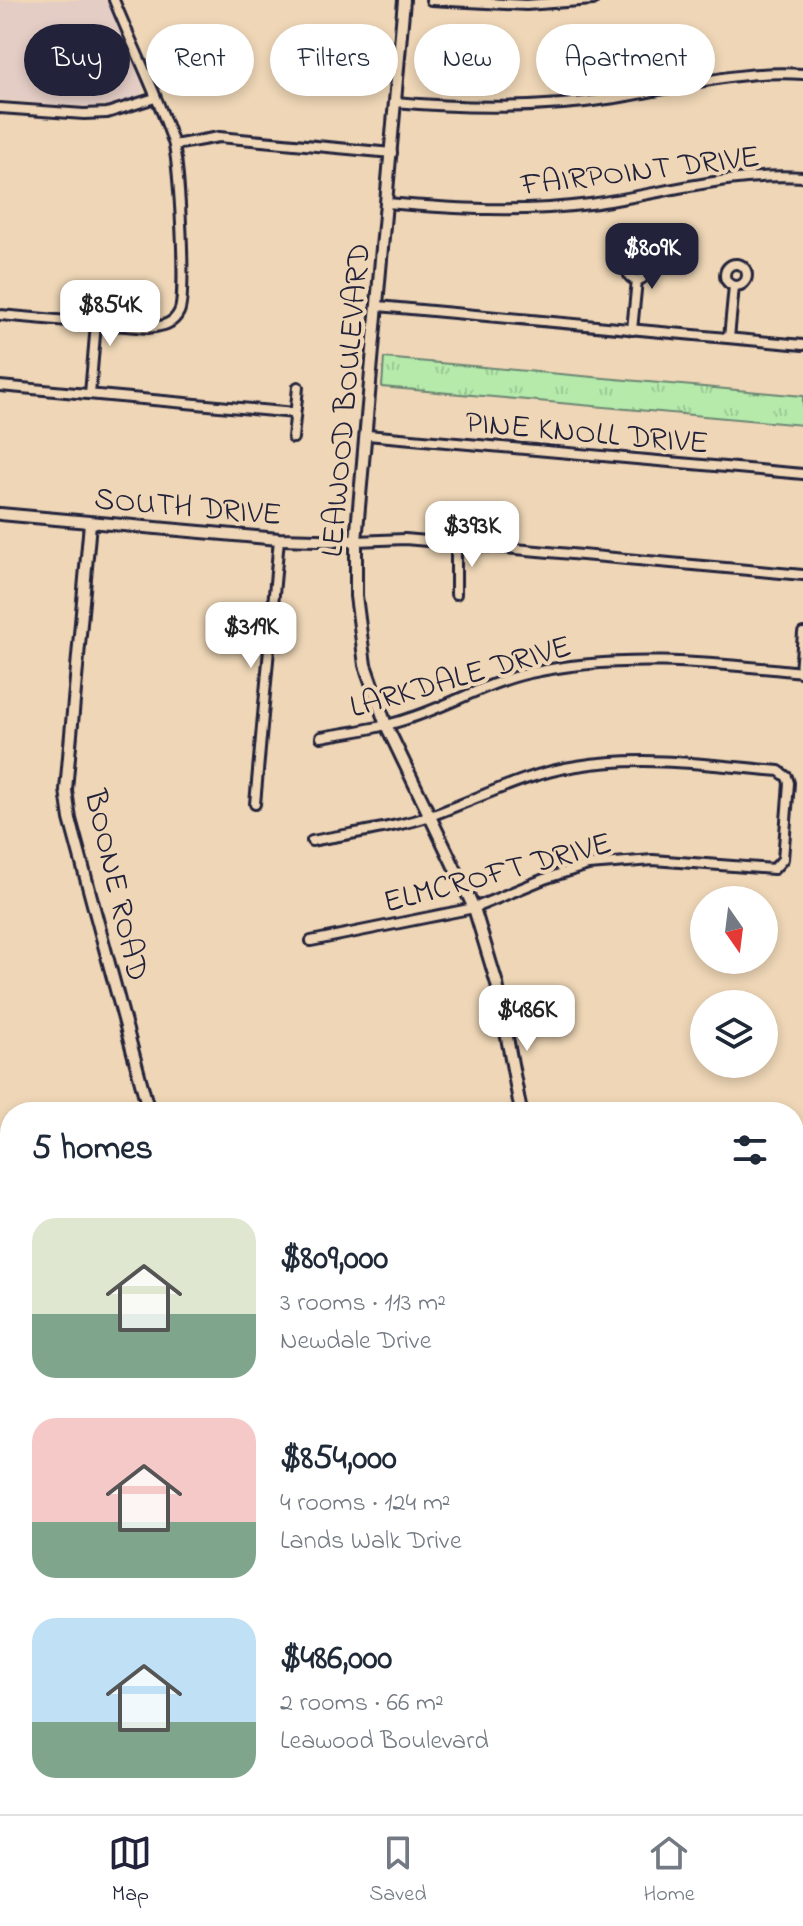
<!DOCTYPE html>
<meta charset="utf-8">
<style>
:root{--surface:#fff;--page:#f2f2f3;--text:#1f2937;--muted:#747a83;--line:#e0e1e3;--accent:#22223b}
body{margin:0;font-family:"Indie Flower",sans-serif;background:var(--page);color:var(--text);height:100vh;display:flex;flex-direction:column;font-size:30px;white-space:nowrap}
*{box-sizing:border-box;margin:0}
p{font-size:26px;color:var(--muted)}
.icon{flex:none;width:44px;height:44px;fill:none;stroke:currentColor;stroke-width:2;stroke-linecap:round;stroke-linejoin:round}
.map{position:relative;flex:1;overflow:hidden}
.drawer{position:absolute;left:0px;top:1102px;width:804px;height:712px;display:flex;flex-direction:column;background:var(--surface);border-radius:32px 32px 0 0;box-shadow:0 4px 12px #0003}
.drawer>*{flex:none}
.banner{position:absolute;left:24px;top:24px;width:756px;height:72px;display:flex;gap:16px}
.needle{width:52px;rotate:166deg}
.fabs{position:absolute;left:690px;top:886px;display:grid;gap:16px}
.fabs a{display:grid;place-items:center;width:88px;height:88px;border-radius:50%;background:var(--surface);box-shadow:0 4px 12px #0003;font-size:40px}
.price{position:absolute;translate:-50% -68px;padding:0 18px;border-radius:16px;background:#fff;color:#222;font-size:26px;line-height:52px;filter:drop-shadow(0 2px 4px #0008)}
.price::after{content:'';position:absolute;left:50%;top:48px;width:24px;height:18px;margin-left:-12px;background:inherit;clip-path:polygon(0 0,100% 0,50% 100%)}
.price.active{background:var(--accent);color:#fff}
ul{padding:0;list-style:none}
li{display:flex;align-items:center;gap:24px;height:200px;padding:0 32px}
li span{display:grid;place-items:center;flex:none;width:224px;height:160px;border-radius:24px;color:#555}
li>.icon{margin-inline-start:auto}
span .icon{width:96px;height:96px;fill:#fffc;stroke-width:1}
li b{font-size:34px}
h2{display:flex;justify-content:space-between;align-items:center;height:96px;padding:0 32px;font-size:34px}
.tag{padding:0 28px;border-radius:36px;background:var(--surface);box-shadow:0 4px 12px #0003;font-size:28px;line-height:72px}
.tag.active{background:var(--accent);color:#fff}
.dock{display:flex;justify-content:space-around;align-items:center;height:112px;border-top:2px solid var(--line);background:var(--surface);font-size:22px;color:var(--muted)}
.dock a{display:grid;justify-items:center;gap:4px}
.dock .active{color:var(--accent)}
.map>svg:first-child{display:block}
</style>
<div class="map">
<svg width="803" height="1814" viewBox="0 0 803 1814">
<defs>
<pattern id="grass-tufts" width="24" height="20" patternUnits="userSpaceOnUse" patternTransform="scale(2)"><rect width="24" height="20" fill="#b5eaab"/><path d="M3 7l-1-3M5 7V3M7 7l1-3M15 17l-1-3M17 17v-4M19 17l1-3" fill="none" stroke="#9bc894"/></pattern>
</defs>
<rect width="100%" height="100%" fill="#eed6b6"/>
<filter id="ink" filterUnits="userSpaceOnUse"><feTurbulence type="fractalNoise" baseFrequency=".0125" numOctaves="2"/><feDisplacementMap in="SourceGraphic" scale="16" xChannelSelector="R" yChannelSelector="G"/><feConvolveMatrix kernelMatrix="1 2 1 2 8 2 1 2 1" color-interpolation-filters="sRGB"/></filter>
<g filter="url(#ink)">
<g fill="#e4cdc5">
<path d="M0,0h107l36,85 -1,7 -4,5 -29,8 -22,2 -87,-7z"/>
<path d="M803,1203v81l-3,-11 -6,2v-70z"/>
<path d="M10,1247v69l-10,2v-69z"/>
<path d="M803,1319v303l-9,3v-304z"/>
<path d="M10,1352v83l-10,1v-82z"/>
</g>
<path fill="url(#grass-tufts)" stroke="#6c8673" stroke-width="2" d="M384,358l419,38v29l-421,-38z"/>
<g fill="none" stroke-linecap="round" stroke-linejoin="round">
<defs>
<g id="minor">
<path d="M431,0l95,5 67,-5"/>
<path d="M395,102c74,7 147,7 220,-4 64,-10 123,-29 188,-24"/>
<path d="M0,108l84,6 23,-1 48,-15"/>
<path d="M174,145l45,-8 173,16"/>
<path d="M387,203c68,6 135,10 203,1 72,-10 140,-32 213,-27"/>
<circle cx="637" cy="271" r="9"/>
<circle cx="736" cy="275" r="11"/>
<path d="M378,306l425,39"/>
<path d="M0,315l148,13c13,-2 25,-3 31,-16 8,-15 0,-151 -6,-170 -16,-48 -40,-95 -59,-142"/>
<path d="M632,330l5,-50"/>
<path d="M729,338l5,-52"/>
<path d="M0,386l295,27"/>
<path d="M90,394l6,-71"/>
<path d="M367,435l436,39"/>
<path d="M293,438l5,-51"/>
<path d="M356,541l49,-2 398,36"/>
<path d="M456,594v-50"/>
<path d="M800,672l3,-39"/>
<path d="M321,737c29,-5 61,-9 89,-19 41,-13 78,-36 120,-45 90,-20 182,-10 273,-1"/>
<path d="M255,804l24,-265"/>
<path d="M311,941l163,-33 70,-29 44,-14 65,-5 121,9 9,-10 6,-76 -2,-6 -8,-6c-67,-6 -134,-16 -202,-5 -50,7 -97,32 -144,49 -37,13 -82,18 -121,26"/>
<path d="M0,1170l10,-2"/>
<path d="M794,1679l9,-3"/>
<path d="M0,1742l10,-3"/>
<path d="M457,1804l3,10"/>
<path d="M769,1804l2,10"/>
</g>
<g id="tertiary">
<path d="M404,0l-48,541v55l9,69 21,60 88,183 23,76 24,128"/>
<path d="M0,514l279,25 77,2"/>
<path d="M90,523l-24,267 4,29 79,293"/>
<path d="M377,1804l3,10"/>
</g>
<g id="secondary">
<path d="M794,1178l9,-2"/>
<path d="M794,1197l9,-1"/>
<path d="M0,1321l10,-2"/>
<path d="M0,1341l10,-2"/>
</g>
</defs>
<use href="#minor" stroke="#22223b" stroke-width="14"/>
<use href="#tertiary" stroke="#22223b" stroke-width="16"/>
<use href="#secondary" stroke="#22223b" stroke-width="17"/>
<use href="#minor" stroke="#eed6b6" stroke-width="8"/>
<use href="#tertiary" stroke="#eed6b6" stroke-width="10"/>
<use href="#secondary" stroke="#eed6b6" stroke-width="11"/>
</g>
</g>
<g text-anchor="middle" stroke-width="8" stroke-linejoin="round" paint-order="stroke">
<g font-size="32" fill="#22223b" stroke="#eed6b6">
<text transform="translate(640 169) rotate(-7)" y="11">FAIRPOINT DRIVE</text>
<text transform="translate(344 400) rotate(-85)" y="11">LEAWOOD BOULEVARD</text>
<text transform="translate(587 431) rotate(5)" y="11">PINE KNOLL DRIVE</text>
<text transform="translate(188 505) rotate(5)" y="11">SOUTH DRIVE</text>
<text transform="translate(460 675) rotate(-16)" y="11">LARKDALE DRIVE</text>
<text transform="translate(497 871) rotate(-15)" y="11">ELMCROFT DRIVE</text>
<text transform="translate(118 885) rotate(77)" y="11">BOONE ROAD</text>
</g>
</g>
</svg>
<div class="fabs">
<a><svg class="needle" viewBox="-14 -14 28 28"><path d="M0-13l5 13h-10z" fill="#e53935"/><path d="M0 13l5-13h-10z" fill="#747a83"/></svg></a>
<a><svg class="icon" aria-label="layers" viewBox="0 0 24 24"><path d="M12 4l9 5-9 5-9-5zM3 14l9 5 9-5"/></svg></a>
</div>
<b class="price active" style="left:652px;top:291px">$809K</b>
<b class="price" style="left:110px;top:348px">$854K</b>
<b class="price" style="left:472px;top:569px">$393K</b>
<b class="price" style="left:251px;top:670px">$319K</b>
<b class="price" style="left:527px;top:1053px">$486K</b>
<div class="banner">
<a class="tag active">Buy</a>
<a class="tag">Rent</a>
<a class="tag">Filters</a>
<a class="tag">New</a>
<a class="tag">Apartment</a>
</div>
<section class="drawer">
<h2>5 homes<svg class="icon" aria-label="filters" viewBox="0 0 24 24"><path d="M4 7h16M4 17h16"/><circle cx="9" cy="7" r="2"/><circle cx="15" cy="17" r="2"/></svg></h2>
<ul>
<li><span style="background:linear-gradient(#dfe7d0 60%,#7fa58c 0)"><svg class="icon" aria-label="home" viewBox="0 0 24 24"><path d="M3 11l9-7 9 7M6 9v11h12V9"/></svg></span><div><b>$809,000</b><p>3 rooms · 113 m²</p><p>Newdale Drive</p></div></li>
<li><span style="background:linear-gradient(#f6c9c9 65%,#7fa58c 0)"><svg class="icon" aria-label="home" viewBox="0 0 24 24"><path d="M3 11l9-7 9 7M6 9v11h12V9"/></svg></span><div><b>$854,000</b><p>4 rooms · 124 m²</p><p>Lands Walk Drive</p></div></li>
<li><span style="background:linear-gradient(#bfe0f5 65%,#7fa58c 0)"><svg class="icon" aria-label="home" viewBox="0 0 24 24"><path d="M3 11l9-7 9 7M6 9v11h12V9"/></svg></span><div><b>$486,000</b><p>2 rooms · 66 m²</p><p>Leawood Boulevard</p></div></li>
</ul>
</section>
</div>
<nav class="dock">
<a class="active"><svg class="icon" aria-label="map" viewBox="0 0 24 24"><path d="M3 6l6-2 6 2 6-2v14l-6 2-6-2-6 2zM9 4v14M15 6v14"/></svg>Map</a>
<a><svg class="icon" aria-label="saved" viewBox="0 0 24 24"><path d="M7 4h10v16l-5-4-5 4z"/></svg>Saved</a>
<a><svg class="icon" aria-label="home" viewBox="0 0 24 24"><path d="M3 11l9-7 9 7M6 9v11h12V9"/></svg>Home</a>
</nav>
